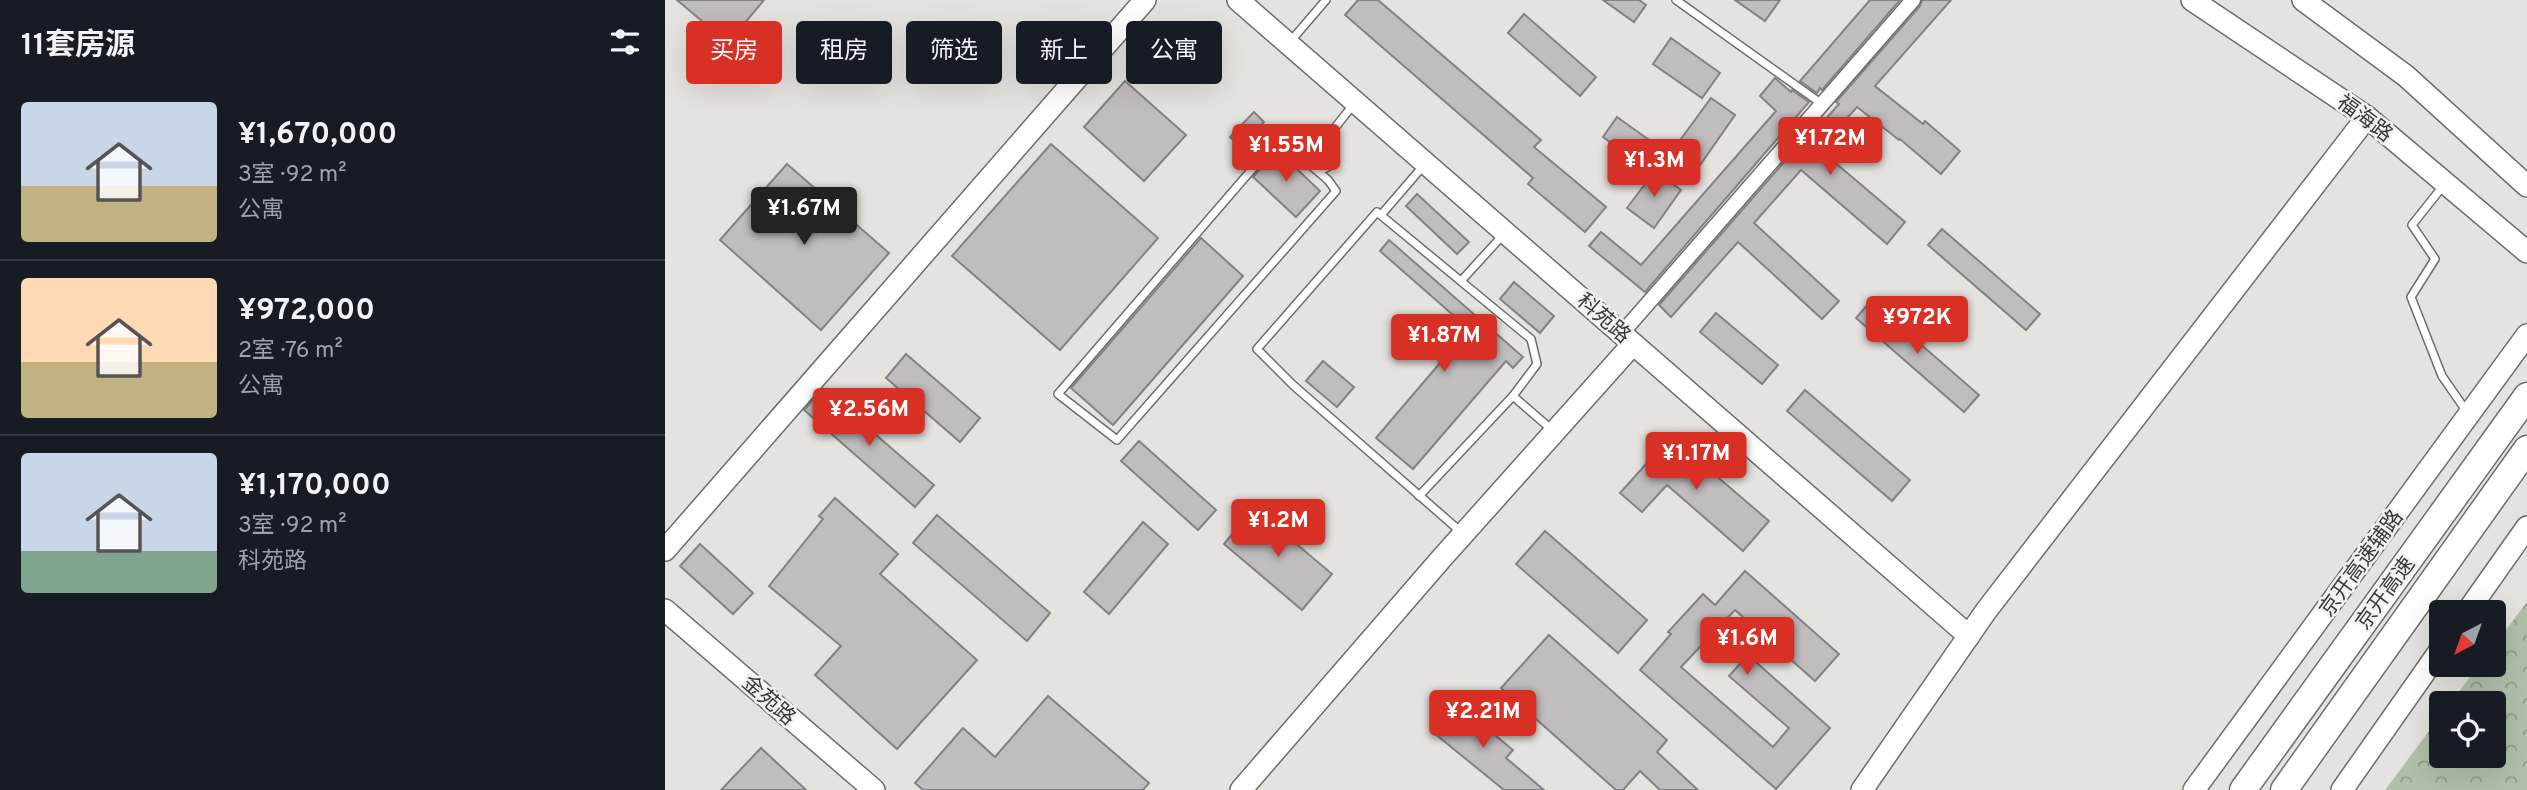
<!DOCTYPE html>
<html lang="zh">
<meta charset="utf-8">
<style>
:root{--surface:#171b24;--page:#242831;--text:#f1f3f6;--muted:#9ea1a6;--line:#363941;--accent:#d93025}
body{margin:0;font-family:Overpass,"Noto Sans SC",sans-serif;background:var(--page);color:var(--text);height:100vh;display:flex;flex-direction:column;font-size:26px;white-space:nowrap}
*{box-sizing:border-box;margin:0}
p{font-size:23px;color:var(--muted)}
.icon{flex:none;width:38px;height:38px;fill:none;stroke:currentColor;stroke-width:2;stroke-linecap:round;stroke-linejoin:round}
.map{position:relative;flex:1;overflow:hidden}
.panel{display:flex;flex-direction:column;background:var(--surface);width:665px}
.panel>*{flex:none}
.banner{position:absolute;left:21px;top:21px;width:665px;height:63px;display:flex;gap:14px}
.needle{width:46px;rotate:221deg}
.fabs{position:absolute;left:1764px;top:600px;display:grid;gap:14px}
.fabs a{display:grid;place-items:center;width:77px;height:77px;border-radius:7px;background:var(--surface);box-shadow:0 7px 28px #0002;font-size:35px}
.price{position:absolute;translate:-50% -60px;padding:0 16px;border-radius:7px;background:var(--accent);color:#fff;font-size:23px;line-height:46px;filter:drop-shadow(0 2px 4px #0008)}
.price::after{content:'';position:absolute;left:50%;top:42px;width:21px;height:16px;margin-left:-10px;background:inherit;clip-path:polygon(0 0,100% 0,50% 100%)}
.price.current{background:#222;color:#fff}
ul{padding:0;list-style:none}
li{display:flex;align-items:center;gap:21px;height:175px;padding:0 21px}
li+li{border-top:2px solid var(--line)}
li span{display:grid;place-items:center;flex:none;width:196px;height:140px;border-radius:7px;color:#555}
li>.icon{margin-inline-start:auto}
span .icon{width:84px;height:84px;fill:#fffc;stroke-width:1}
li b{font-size:30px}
h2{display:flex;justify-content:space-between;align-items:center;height:84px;padding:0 21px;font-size:30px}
.chip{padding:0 24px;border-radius:7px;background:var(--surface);box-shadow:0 7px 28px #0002;font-size:24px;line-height:63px}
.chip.current{background:var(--accent);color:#fff}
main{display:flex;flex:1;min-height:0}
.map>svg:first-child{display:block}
</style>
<main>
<section class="panel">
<h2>11套房源<svg class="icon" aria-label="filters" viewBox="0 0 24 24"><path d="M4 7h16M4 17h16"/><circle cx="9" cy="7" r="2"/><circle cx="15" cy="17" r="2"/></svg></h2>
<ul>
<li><span style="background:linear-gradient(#c9d6e8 60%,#c2b280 0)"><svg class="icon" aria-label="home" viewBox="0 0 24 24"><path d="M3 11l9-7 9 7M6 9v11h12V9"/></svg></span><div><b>¥1,670,000</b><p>3室 · 92 m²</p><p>公寓</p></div></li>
<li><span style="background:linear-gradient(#ffd9b3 60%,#c2b280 0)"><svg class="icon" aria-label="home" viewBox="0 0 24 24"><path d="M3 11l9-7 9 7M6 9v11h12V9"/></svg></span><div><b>¥972,000</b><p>2室 · 76 m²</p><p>公寓</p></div></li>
<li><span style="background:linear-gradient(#c9d6e8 70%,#7fa58c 0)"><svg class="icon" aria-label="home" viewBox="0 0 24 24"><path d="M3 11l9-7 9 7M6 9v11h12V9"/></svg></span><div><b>¥1,170,000</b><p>3室 · 92 m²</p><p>科苑路</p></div></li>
</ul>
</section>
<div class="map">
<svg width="1862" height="790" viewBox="0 0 1862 790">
<defs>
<pattern id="park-crowns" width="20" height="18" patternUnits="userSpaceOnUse" patternTransform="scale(1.75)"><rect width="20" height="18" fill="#b0c0aa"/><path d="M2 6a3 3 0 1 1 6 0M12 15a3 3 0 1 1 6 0" fill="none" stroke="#909d8b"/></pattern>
</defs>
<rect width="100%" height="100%" fill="#e5e3df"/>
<path fill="url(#park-crowns)" d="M1862,602v188h-142l56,-75v41h53v-52l-44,-1 29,-38h15v-19z"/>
<g fill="#c1bdbf" stroke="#858184" stroke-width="2">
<path d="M12,0h87l-36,43z"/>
<path d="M693,0h20l163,140 -7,7 72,60 -21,25 -57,-48 5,-6 -188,-163z"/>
<path d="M938,0h36l7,5 -12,17z"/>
<path d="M1070,0h45l-15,21z"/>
<path d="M1205,0h30l-78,90 -2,-2 -3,5 -17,-12z"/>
<path d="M1257,0h29l-76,86 48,38 2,-3 35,30 -19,23 -41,-35 -1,1 -42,-33 -38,42 86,73 -18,22 -86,-74 -47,53 85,78 -17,18 -84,-77 -67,75 -12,-12 140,-160 2,2 38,-43 -3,-2 84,-96z"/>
<path d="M859,14l72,63 -16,19 -72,-63z"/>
<path d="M1006,38l49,35 -18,25 -49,-34z"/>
<path d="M1110,78l16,14 1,-2 17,12 -164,190 -56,-46 12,-14 40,33 135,-154 -16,-15z"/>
<path d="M460,81l61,54 -42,46 -60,-54z"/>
<path d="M1046,98l24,17 -37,53 -25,-18z"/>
<path d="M589,112l10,10 -24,25 -10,-10z"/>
<path d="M952,117l46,33 -14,20 -46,-33z"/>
<path d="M386,144l107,94 -98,112 -108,-94z"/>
<path d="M612,150l43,41 -24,26 -43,-40z"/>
<path d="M122,164l102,89 -68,77 -101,-90z"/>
<path d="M990,171l26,19 -27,38 -27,-20z"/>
<path d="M752,194l52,48 -12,12 -51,-48z"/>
<path d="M1277,229l98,85 -14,16 -98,-85z"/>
<path d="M536,238l42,38 -130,149 -42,-37z"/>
<path d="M724,240l134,117 -10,11 -7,-7 -93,108 -37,-31 93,-109 -89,-78z"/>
<path d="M849,282l40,34 -14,17 -40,-34z"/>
<path d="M1206,301l108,94 -15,17 -108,-94z"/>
<path d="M1051,313l62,52 -16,19 -62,-52z"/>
<path d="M241,354l74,64 -20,24 -74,-64z"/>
<path d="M658,361l31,26 -17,20 -31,-26z"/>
<path d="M158,389l111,96 -19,22 -111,-97z"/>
<path d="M1140,390l105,90 -18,21 -105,-90z"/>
<path d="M1009,433l22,20 -3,3 76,65 -26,30 -76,-66 -25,27 -22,-19z"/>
<path d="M474,441l77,69 -18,20 -77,-69z"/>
<path d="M170,498l63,56 -18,20 97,86 -80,89 -82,-74 26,-29 -72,-60 54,-67 -4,-3z"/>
<path d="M589,508l78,66 -30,36 -78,-66z"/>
<path d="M272,515l113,98 -23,28 -114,-98z"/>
<path d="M478,522l25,22 -59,70 -25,-22z"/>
<path d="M880,531l102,89 -29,33 -102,-89z"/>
<path d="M35,544l53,49 -20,21 -53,-48z"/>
<path d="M1080,571l94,83 -24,27 -80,-71 -54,57 92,80 16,-19 -60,-52 19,-21 82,73 -54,61 -136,-119 31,-36 -3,-2 35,-38 12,11z"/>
<path d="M884,635l118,105 -10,12 41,38h-38l-20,-19 -17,19h-7l-115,-102z"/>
<path d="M383,696l101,87 -6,7h-220l-8,-7 48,-55 32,29z"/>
<path d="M793,704l55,46 -7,8 38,32h-40l-70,-57z"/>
<path d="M96,748l45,42h-85z"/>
</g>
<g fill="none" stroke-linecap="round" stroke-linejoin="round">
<defs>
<g id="lane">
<path d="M1011,0l146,104"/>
<path d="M624,43l37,-43"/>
<path d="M649,135l12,4 8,13 -3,13 -7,4c-14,-3 -21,-10 -23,-25l6,-6z"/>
<path d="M614,138l49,42 8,11 -219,249 -59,-46z"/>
<path d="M661,139l27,-34"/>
<path d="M1778,186l-31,39 23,34 -24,38 31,79 25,36"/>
<path d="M716,215l43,-50"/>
<path d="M796,281l42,-46"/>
<path d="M754,496l94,-100"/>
<path d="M796,532l-168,-147 -36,-36 120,-137 154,127 6,25 -24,32 38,33"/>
</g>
<path id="street" d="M957,333l291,-333"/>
<g id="secondary">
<path d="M573,0l731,636"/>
<path d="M1527,0l175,117 160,135"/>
<path d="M1638,0l103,76 121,110"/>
<path d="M0,550l480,-550"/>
<path d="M0,610l209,180"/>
<path d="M1802,612l60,-85"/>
<path d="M576,790l200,-231 192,-215"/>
<path d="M1197,790l124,-179 381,-494"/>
<path d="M1529,790l333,-455"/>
<path d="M1677,790l99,-141"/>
</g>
<g id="highway">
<path d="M1578,790l284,-394"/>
<path d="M1619,790l243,-341"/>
</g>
</defs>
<use href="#lane" stroke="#6f6c69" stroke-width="10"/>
<use href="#street" stroke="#6f6c69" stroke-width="17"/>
<use href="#secondary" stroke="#6f6c69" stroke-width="24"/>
<use href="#highway" stroke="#6f6c69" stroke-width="29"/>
<use href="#lane" stroke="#fff" stroke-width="7"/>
<use href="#street" stroke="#fff" stroke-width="14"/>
<use href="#secondary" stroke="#fff" stroke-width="21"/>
<use href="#highway" stroke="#fff" stroke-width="26"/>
</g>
<g text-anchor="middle" stroke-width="5" stroke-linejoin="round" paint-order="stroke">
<g font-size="21" fill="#3a3938" stroke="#f3f0ed">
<text transform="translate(1700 118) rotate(37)" y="7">福海路</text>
<text transform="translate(939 318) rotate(41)" y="7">科苑路</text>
<text transform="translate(1696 563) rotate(-54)" y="7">京开高速辅路</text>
<text transform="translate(1720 593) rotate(-54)" y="7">京开高速</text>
<text transform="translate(104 700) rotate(41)" y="7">金苑路</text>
</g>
</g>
</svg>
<div class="fabs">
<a><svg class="needle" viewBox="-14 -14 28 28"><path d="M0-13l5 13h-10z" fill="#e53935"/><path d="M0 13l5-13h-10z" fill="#9ea1a6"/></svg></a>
<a><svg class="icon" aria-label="locate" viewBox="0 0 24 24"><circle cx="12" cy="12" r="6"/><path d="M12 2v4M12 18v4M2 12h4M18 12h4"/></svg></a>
</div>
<b class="price" style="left:1165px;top:177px">¥1.72M</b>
<b class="price" style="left:621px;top:184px">¥1.55M</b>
<b class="price" style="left:989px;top:199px">¥1.3M</b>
<b class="price current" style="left:139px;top:247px">¥1.67M</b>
<b class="price" style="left:1252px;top:356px">¥972K</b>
<b class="price" style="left:779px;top:374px">¥1.87M</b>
<b class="price" style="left:204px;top:448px">¥2.56M</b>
<b class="price" style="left:1031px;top:492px">¥1.17M</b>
<b class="price" style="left:613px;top:559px">¥1.2M</b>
<b class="price" style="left:1082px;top:677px">¥1.6M</b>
<b class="price" style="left:818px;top:750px">¥2.21M</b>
<div class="banner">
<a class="chip current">买房</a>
<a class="chip">租房</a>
<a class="chip">筛选</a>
<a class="chip">新上</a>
<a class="chip">公寓</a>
</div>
</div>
</main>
